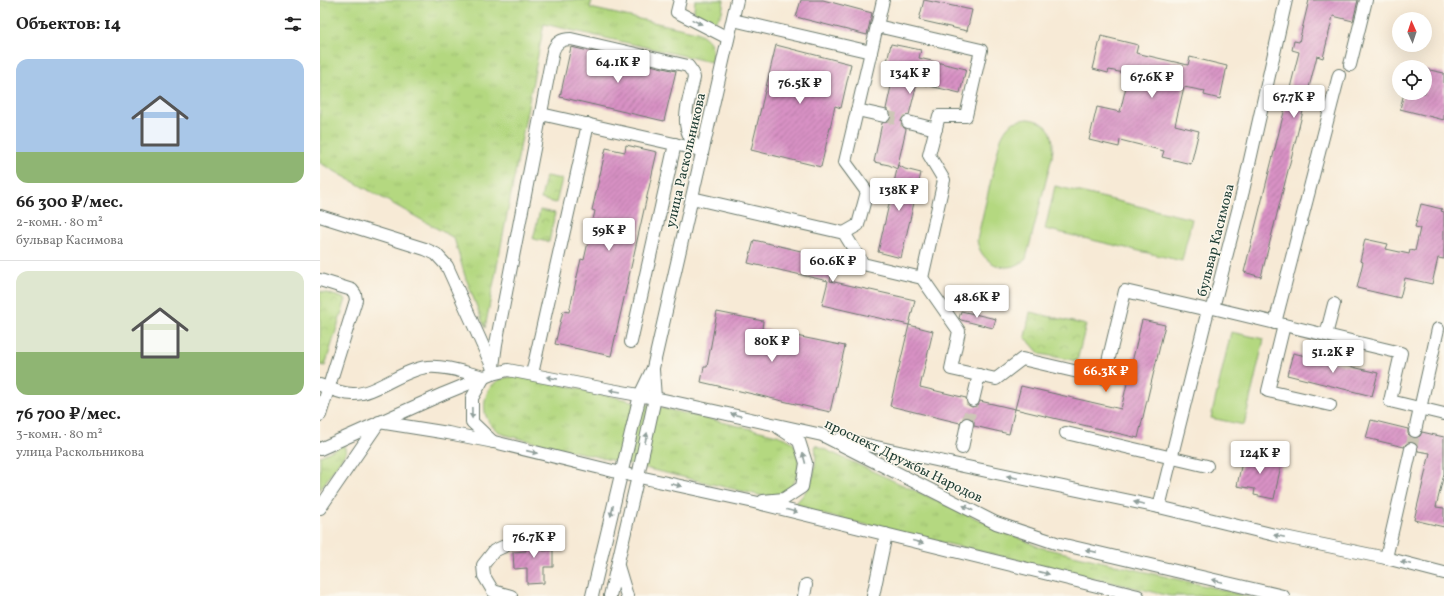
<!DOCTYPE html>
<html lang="ru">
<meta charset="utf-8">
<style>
:root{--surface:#fff;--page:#f6f6f6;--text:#222;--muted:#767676;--line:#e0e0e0;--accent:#ea580c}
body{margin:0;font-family:Vollkorn,serif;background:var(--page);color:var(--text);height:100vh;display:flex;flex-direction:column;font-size:15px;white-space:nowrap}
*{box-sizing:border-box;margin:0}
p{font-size:13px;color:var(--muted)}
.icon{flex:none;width:22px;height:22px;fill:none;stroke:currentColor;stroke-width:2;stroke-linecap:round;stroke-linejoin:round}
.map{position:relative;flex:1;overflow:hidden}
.panel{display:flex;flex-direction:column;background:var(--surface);width:320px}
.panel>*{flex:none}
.needle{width:26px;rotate:357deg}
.controls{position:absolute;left:1072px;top:12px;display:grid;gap:8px}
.controls a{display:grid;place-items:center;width:40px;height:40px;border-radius:50%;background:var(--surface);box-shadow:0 4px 16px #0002;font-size:20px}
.price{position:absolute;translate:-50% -34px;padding:0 9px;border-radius:4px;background:#fff;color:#222;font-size:13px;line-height:26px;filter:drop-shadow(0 1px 2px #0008)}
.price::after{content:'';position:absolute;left:50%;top:24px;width:12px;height:9px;margin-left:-6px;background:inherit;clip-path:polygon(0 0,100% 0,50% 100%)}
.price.on{background:var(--accent);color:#fff}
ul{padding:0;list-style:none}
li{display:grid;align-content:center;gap:8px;height:212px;padding:0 16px}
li+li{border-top:1px solid var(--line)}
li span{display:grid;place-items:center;height:124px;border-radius:12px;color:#555}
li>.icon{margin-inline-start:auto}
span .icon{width:72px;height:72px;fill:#fffc;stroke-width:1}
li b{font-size:17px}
h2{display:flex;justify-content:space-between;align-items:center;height:48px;padding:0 16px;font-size:17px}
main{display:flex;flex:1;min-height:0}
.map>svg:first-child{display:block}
</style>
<main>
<section class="panel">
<h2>Объектов: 14<svg class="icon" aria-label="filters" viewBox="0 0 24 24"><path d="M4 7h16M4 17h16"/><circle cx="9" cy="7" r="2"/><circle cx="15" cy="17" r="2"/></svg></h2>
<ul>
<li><span style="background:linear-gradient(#a9c7e8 75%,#8fb573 0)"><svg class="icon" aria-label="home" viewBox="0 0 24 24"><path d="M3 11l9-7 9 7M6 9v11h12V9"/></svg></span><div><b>66 300 ₽/мес.</b><p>2-комн. · 80 m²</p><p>бульвар Касимова</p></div></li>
<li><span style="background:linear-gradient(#dfe7d0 65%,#8fb573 0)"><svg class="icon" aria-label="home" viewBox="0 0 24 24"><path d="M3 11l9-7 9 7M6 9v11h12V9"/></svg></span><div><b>76 700 ₽/мес.</b><p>3-комн. · 80 m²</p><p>улица Раскольникова</p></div></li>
</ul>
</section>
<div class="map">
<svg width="1124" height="596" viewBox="0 0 1124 596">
<defs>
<pattern id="grass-tufts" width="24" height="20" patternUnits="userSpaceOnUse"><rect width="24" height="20" fill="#b4d880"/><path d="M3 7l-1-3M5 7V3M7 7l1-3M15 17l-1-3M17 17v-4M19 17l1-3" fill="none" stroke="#9aba6f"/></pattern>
<pattern id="park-crowns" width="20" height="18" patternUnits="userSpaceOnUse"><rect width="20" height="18" fill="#b4d880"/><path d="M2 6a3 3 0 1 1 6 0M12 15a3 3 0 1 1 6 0" fill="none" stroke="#9aba6f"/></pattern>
<pattern id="building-hatch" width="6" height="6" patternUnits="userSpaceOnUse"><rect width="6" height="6" fill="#d891c4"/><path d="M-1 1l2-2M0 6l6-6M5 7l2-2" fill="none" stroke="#af78a0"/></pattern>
</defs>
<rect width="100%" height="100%" fill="#fbf7ec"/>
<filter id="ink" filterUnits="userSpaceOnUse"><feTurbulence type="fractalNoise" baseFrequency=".025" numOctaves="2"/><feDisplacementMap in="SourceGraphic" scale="8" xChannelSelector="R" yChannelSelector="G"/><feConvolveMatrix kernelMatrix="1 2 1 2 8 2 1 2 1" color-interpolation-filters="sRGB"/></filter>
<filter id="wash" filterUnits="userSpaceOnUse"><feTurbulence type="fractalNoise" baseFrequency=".012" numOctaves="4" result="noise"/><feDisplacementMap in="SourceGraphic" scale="16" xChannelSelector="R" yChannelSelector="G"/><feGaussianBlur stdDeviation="0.9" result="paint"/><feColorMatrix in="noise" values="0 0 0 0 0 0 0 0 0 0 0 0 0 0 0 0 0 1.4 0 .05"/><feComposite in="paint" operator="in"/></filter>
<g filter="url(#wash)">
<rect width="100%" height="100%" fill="#f7ead6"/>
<g fill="url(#grass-tufts)" stroke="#6a8a5a">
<path d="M0,0h272l-2,8 107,24c15,8 17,14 14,30l-167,-38 -59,304 -20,-52 -11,-38 -134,-75z"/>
<path d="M375,0h29c-1,4 -1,12 -4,16 -6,10 -25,6 -26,-7 0,-2 1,-6 1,-9z"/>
<path d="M197,376h8l252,59c4,2 9,3 12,5 5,2 7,8 8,13 4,15 0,33 -15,41 -4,2 -11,2 -15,3l-262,-62c-6,-3 -11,-6 -15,-11 -10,-14 -6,-36 9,-44 6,-3 12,-3 18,-4z"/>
<path d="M24,445l2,7 -26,38v-34z"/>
<path d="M495,445l224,102 210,49h-79l-358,-84 -16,-9c16,-16 22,-35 19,-58z"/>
</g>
<g fill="url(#park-crowns)" stroke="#6a8a5a">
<path d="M226,176l16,3 -6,24 -15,-4z"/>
<path d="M220,210l15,3 -6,29 -16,-3z"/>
<path d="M0,291l26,8 -21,67 -5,-1z"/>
<path d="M710,312l56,13 -9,36 -37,-7 -15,-17z"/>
</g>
<g fill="#b4d880" stroke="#6a8a5a">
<path d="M708,119c24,3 27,18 24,38l-26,102c-18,17 -46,5 -49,-19l23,-99c6,-15 11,-21 28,-22z"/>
<path d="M735,186l137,33 -10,42 -137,-32z"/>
<path d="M911,332l33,7 -20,86 -33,-7z"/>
</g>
<g id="blocks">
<g fill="url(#building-hatch)">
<path d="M481,0h22l49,13 -5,22 -71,-18z"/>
<path d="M604,0l48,10 -5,21 -48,-11z"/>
<path d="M989,0h49l-5,21 -20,-5 -10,42 -6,-2 -56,221 -17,-5 55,-220 -7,-2 2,-9 5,1z"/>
<path d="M781,36l37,9 -2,8 52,12 2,-8 37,9 -7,33 -16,-4 1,-4 -21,-4 -9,38 24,6 -8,33 -29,-7 2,-6 -44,-11 -1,7 -30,-7 8,-33 23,5 9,-38 -20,-4 -1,3 -15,-4z"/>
<path d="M571,44l30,6 -2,8 47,11 -6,24 -43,-10 -8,32 -6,2 -2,4 2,6 3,2 -9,40 -8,-4 -15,-3 8,-39 7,-2 2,-4 -2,-6 -3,-2 7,-32 -9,-2z"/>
<path d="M456,45l75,19 -10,44 -6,-2 -14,61 -70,-17z"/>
<path d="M251,47l105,24 -12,50 -104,-24z"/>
<path d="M1105,69l19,4v47l-44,-11 4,-16h21z"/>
<path d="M306,145l31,7 -46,204 -56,-12 8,-33 6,1 12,-53 3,1 11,-49 -3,-1 14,-62 19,4z"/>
<path d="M578,165l7,4 16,4 -20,85 -23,-6z"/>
<path d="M1101,204l21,5 -1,2 3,1v47l-6,-1 -6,26 -27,-6 -5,20 -43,-10 6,-26 -3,-1 5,-22 23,5 -2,5 23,5 1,-4 5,1 5,-23 -5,-1z"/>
<path d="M434,240l81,19 -5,22 85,19 -6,25 -87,-20 6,-24 -80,-18z"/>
<path d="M641,311l35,8 -3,9 -32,-8 -2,-2z"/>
<path d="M397,312l46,9 -1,8 83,17 -15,66 -129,-30 3,-15h3z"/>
<path d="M822,320l23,5 -27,113 -123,-29 6,-23 100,23z"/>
<path d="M589,325l24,6 -13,56 46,11 2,7 4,2 6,-2 2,-4 35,8 -6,25 -35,-8v-5l-5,-4h-5l-4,6 -70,-17z"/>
<path d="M973,353l85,20 -6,23 -85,-21z"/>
<path d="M1051,420l37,9v5l5,4 7,-2 2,-4 22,5v37l-8,33 8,1v19l-30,-7 16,-67 -12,-2 -2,-7 -4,-2 -6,2 -2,3 -38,-9z"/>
<path d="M924,452l38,8 -8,39 -20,-4 1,-6 -18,-3z"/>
<path d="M222,535l1,16 10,-1v17h-9v16l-17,1v-16l-13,1 -1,-17 13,-1 -1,-15z"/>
</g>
</g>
</g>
<g filter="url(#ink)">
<use href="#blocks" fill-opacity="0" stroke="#6b7a6d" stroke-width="1"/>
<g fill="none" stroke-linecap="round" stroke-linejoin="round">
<g stroke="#ccc7b6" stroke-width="12" stroke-dasharray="12 6" stroke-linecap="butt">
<path d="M564,116l24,6"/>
<path d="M647,424l6,-24"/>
<path d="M1091,449l4,-18"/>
</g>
<defs>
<g id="minor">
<path d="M360,0l-3,12 51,26"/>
<path d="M413,20l138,32"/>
<path d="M557,26l6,-26"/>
<path d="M1030,65l16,-65"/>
<path d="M537,110l27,6"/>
<path d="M221,114l160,36"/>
<path d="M588,122l28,7"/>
<path d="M372,198l152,35 19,31 59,14 37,53 -8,38 45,10 26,-20 82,19 21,-87 83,19"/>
<path d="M0,216l105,33 11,5 11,12 45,100"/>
<path d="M524,233l14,-8 9,-33 -22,-30 32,-136 104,24 -15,66h-27l-10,39 15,25 -22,98"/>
<path d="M0,280l32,10 3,4 1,6 -36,115"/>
<path d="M893,308l188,45 -11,48 54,13"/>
<path d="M955,323l64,-248"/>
<path d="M964,325l-16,66 62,14"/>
<path d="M1006,335l8,-31"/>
<path d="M311,342l44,-198"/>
<path d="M172,374l4,-30 57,-293c3,-9 9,-12 18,-12l117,27 5,7 1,5c-3,14 -11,37 -7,51 1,7 6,13 10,20"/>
<path d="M212,374l56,-250"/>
<path d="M164,377l-12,21v24l21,20"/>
<path d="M0,385c10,4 22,9 33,9 21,1 51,-25 74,-27 17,-2 40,6 57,10"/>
<path d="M653,400l6,-25"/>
<path d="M1095,431l23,-102"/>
<path d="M746,433l141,33"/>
<path d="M520,439l123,27 196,41 116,28 111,23 58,15"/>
<path d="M642,448l5,-24"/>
<path d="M0,449l123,-55 49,-20 16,-4 103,20 44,8 167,37 174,88 60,20 227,53"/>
<path d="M443,501l21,-2 18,-12 4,-24 -7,-22 -20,-13"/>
<path d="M839,507l49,-197 5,-2 30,-117 43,-191"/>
<path d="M0,508l59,-86 69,11 46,9 127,31 133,29 384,94"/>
<path d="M189,544l-15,7 -11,14 1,11 9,15 18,5"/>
<path d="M1066,558l25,-109"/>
<path d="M298,566l9,30"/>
<path d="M272,596l48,-201 13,-27 84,-368"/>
<path d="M290,596l28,-120 17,-78 -2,-28"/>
<path d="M484,596l2,-11"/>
<path d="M553,596l13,-62"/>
</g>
</defs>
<use href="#minor" stroke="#6b7a6d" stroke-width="14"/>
<use href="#minor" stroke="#fff" stroke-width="12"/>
</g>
<defs><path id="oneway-solid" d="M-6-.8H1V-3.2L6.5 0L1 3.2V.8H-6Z"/></defs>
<g fill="#8f9e9a">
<use href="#oneway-solid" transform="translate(377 22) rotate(26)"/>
<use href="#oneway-solid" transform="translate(232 378) rotate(-169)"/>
<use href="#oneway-solid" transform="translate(295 391) rotate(-170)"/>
<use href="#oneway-solid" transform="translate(152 413) rotate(89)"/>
<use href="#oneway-solid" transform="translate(416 415) rotate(-167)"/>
<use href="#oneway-solid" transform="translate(326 438) rotate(-78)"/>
<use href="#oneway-solid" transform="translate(212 452) rotate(13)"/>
<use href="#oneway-solid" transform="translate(484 458) rotate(-105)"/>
<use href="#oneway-solid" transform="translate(692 477) rotate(-168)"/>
<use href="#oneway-solid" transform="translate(356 485) rotate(13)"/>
<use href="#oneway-solid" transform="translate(819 503) rotate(-168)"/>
<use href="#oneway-solid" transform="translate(648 508) rotate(-153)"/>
<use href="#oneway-solid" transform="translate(292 511) rotate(103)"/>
<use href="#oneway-solid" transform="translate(472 511) rotate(14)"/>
<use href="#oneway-solid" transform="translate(959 536) rotate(-168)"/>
<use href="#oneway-solid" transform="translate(598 542) rotate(14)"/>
<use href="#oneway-solid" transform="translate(771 551) rotate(-167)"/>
<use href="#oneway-solid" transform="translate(1086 563) rotate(-165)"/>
<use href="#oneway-solid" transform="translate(724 573) rotate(14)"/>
<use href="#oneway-solid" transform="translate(897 581) rotate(-167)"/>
</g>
</g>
<g text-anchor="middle" stroke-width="3" stroke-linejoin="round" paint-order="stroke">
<g font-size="14" fill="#1f3d34" stroke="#fbf7ec">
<text transform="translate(365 160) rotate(-77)" y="5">улица Раскольникова</text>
<text transform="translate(895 240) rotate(-76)" y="5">бульвар Касимова</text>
<text transform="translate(584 460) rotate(26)" y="5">проспект Дружбы Народов</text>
</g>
</g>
</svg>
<div class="controls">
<a><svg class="needle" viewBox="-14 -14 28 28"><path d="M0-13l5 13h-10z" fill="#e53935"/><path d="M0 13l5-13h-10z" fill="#767676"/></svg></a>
<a><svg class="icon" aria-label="locate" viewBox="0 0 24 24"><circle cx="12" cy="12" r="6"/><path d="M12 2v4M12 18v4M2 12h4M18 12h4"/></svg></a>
</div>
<b class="price" style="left:298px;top:84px">64.1K ₽</b>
<b class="price" style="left:590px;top:95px">134K ₽</b>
<b class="price" style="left:832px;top:99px">67.6K ₽</b>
<b class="price" style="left:480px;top:105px">76.5K ₽</b>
<b class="price" style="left:974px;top:119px">67.7K ₽</b>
<b class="price" style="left:579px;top:212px">138K ₽</b>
<b class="price" style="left:289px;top:252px">59K ₽</b>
<b class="price" style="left:513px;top:283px">60.6K ₽</b>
<b class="price" style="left:657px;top:319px">48.6K ₽</b>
<b class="price" style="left:452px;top:363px">80K ₽</b>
<b class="price" style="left:1013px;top:374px">51.2K ₽</b>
<b class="price on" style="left:786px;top:393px">66.3K ₽</b>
<b class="price" style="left:940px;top:475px">124K ₽</b>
<b class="price" style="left:214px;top:559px">76.7K ₽</b>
</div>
</main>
